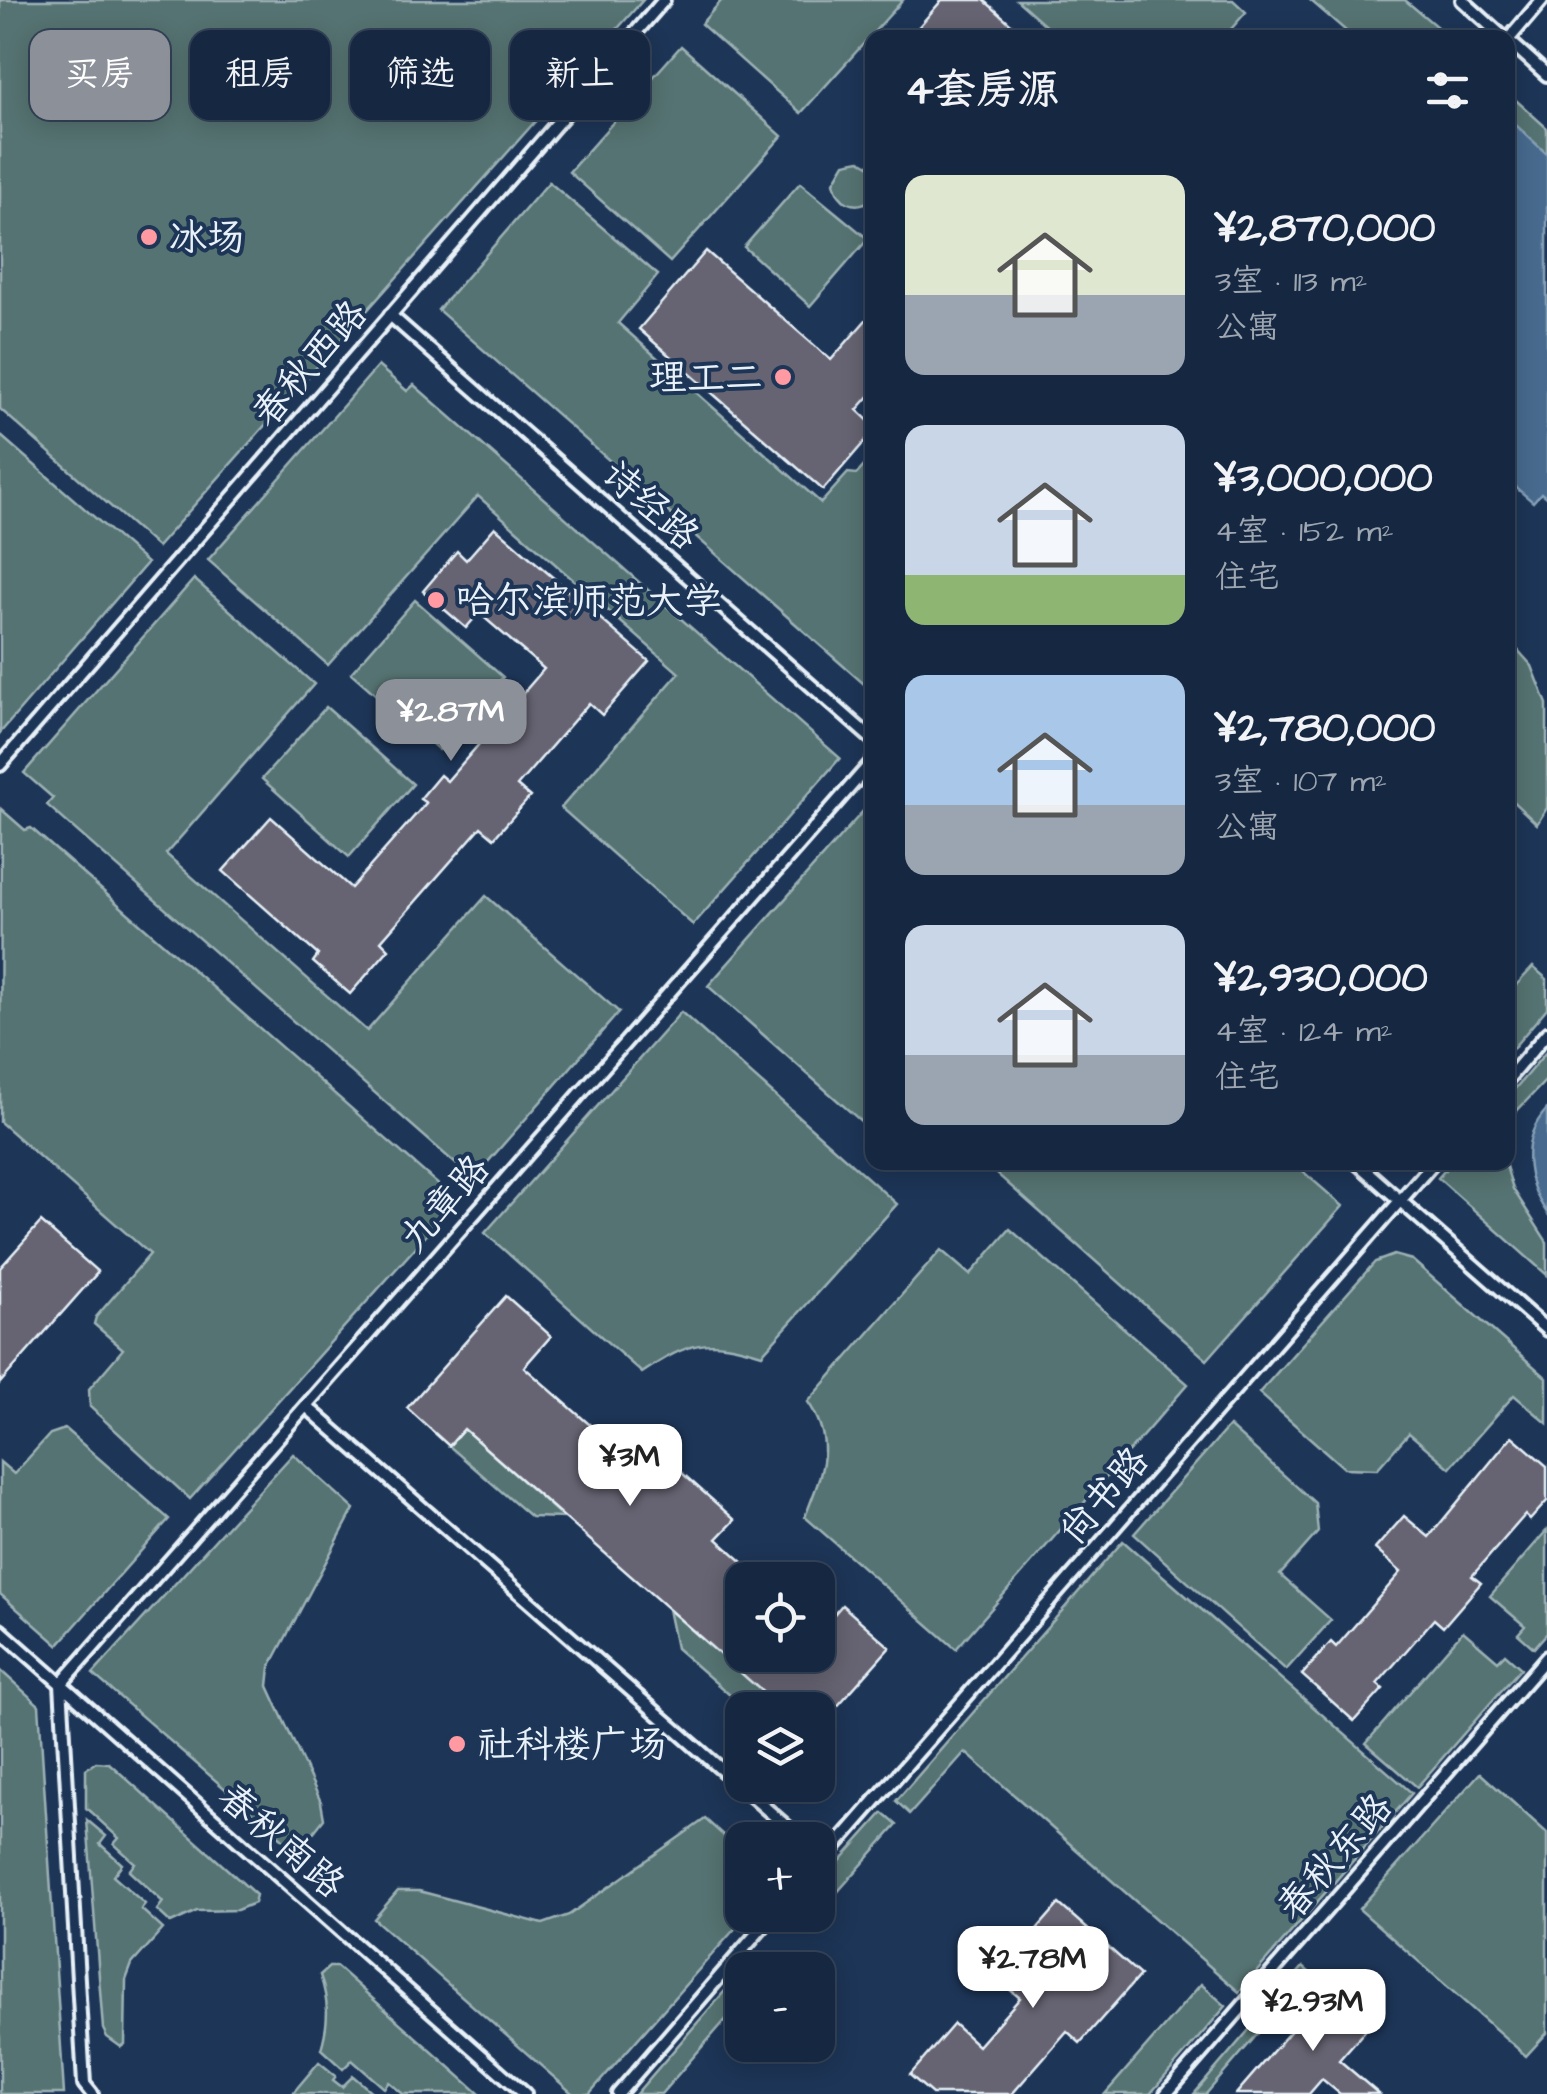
<!DOCTYPE html>
<html lang="zh">
<meta charset="utf-8">
<style>
:root{--surface:#162841;--page:#23344c;--text:#f1f3f6;--muted:#9ea6b1;--line:#35445a;--accent:#8c9099}
body{margin:0;font-family:"Architects Daughter","LXGW WenKai TC",sans-serif;background:var(--page);color:var(--text);height:100vh;display:flex;flex-direction:column;font-size:38px;white-space:nowrap}
*{box-sizing:border-box;margin:0}
p{font-size:32px;color:var(--muted)}
.icon{flex:none;width:55px;height:55px;fill:none;stroke:currentColor;stroke-width:2;stroke-linecap:round;stroke-linejoin:round}
.map{position:relative;flex:1;overflow:hidden}
.sheet{position:absolute;left:865px;top:30px;width:650px;height:1140px;display:flex;flex-direction:column;background:var(--surface);border-radius:20px;box-shadow:0 5px 25px #0003,0 0 0 2px var(--line)}
.sheet>*{flex:none}
.guide{position:absolute;left:30px;top:30px;width:685px;height:90px;display:flex;gap:20px}
.fabs{position:absolute;left:725px;top:1562px;display:grid;gap:20px}
.fabs a{display:grid;place-items:center;width:110px;height:110px;border-radius:20px;background:var(--surface);box-shadow:0 5px 25px #0003,0 0 0 2px var(--line);font-size:50px}
.price{position:absolute;translate:-50% -85px;padding:0 22px;border-radius:20px;background:#fff;color:#222;font-size:32px;line-height:65px;filter:drop-shadow(0 2px 5px #0008)}
.price::after{content:'';position:absolute;left:50%;top:60px;width:30px;height:22px;margin-left:-15px;background:inherit;clip-path:polygon(0 0,100% 0,50% 100%)}
.price.selected{background:var(--accent);color:#fff}
ul{padding:0;list-style:none}
li{display:flex;align-items:center;gap:30px;height:250px;padding:0 40px}
li span{display:grid;place-items:center;flex:none;width:280px;height:200px;border-radius:20px;color:#555}
li>.icon{margin-inline-start:auto}
span .icon{width:120px;height:120px;fill:#fffc;stroke-width:1}
li b{font-size:42px}
h2{display:flex;justify-content:space-between;align-items:center;height:120px;padding:0 40px;font-size:42px}
.pill{padding:0 35px;border-radius:20px;background:var(--surface);box-shadow:0 5px 25px #0003,0 0 0 2px var(--line);font-size:35px;line-height:90px}
.pill.selected{background:var(--accent);color:#fff}
.map>svg:first-child{display:block}
</style>
<div class="map">
<svg width="1547" height="2094" viewBox="0 0 1547 2094">
<rect width="100%" height="100%" fill="#1d3557"/>
<filter id="ink" filterUnits="userSpaceOnUse"><feTurbulence type="fractalNoise" baseFrequency=".01" numOctaves="2"/><feDisplacementMap in="SourceGraphic" scale="20" xChannelSelector="R" yChannelSelector="G"/><feConvolveMatrix kernelMatrix="1 2 1 2 8 2 1 2 1" color-interpolation-filters="sRGB"/></filter>
<g filter="url(#ink)">
<g fill="#547372" stroke="#9eb2b5" stroke-width="2.5">
<path d="M0,0h643l-486,547 -157,-138z"/>
<path d="M722,0h181l-102,113 -100,-89z"/>
<path d="M1017,0h216l13,12 -22,25 -164,1z"/>
<path d="M1310,0h95l44,37h-96z"/>
<path d="M681,46l101,90 -112,126 -101,-90z"/>
<path d="M1508,93l39,35v26l-39,-36z"/>
<path d="M860,160l12,7v32c-17,12 -34,4 -38,-17l11,-19z"/>
<path d="M549,182l109,93 -40,48 203,180 27,-30 9,1 15,-17v234l-434,-381z"/>
<path d="M800,183l68,56 -58,67 -66,-59z"/>
<path d="M378,366l29,25 7,-6 426,373 -147,167 -132,-117 118,-135 -201,-177 -150,169 -120,-105z"/>
<path d="M0,435l147,128 -147,170z"/>
<path d="M194,579l120,105 -148,170 201,177 119,-135 133,116 -146,167 -426,-374 6,-7 -29,-25z"/>
<path d="M415,600l88,77 -64,73 -88,-77z"/>
<path d="M1508,639l24,27 15,38v104l-10,16 -29,-27z"/>
<path d="M326,707l87,77 -64,73 -87,-78z"/>
<path d="M872,801v330l-164,-145z"/>
<path d="M1,809l24,21 6,-2 426,373 -267,298 -100,-92 -1,-18 34,-40 -29,-25 2,-7 54,-63 -150,-132z"/>
<path d="M1533,967l14,12v29l-39,46v-60z"/>
<path d="M681,1012l216,192 -135,150c-56,-17 -72,-13 -120,19l-157,-140z"/>
<path d="M1547,1051v28l-33,35 -6,13v-30z"/>
<path d="M1006,1162l287,1 50,43 -136,154 -211,-187z"/>
<path d="M1451,1163h54l8,26 34,53v33l-109,-97z"/>
<path d="M1010,1229l178,155 -232,265 -151,-132c16,-42 32,-73 3,-115l133,-152 29,25z"/>
<path d="M1394,1255l18,5 135,118v45l-33,-28 -64,73 -41,-35 -32,36 -33,-1 -85,-75 116,-131z"/>
<path d="M1229,1426l86,77 3,29 -38,43 51,45 -45,50 -152,-136z"/>
<path d="M65,1429l104,90 -111,126 -58,-51v-132l14,12 36,-40z"/>
<path d="M464,1429l100,89 -33,-1 -82,-71z"/>
<path d="M293,1454l61,55 -84,158 -2,19 53,116 3,17 -26,33 -205,-178z"/>
<path d="M1547,1530v103l-13,15 -16,-14 7,-8 -35,-30z"/>
<path d="M1123,1541l289,252 -173,199 -274,-240 -55,62 -14,-13z"/>
<path d="M668,1609l107,94 -7,7h-21l-71,-62z"/>
<path d="M1463,1631l35,30 7,-7 16,14 -104,119 -51,-44z"/>
<path d="M0,1670l39,35 25,389h-64z"/>
<path d="M96,1762l13,1 147,132 -2,8 -17,7 -40,1 -26,12 -14,-13 6,-8 -34,-31 6,-8 -21,-19 5,-6 -33,-30v-39z"/>
<path d="M1480,1773l67,60v200l-21,23 -167,-147z"/>
<path d="M883,1813l14,12 -79,89v-28z"/>
<path d="M705,1819l37,33v63h5l-158,179h-16l-199,-175 24,-28h21l124,33 26,-9z"/>
<path d="M87,1820l19,16 -6,8 22,20 -9,12 32,28 -4,5 22,20 -31,35 -6,16 -1,64 -4,3 -14,-10 -4,-8z"/>
<path d="M329,1967h8l143,127h-77l-14,-12 -5,6 -32,-28 -9,9 -22,-20c8,-27 8,-47 -1,-74z"/>
<path d="M1303,1967l7,6 -104,121h-12z"/>
<path d="M742,1971v30l-81,93h-25z"/>
<path d="M1201,1984l25,22 -76,88h-45z"/>
<path d="M319,2062l17,14 -3,4 9,7 11,-11 21,18h-82z"/>
</g>
<g fill="#476b8e" stroke="#87a1b8" stroke-width="2.5">
<path d="M1508,118l39,36v344l-6,-5 -8,9 -25,-21z"/>
<path d="M1547,1109v104c-22,-32 -28,-74 0,-104z"/>
</g>
<g fill="#666372" stroke="#e8f1f8" stroke-width="2.5">
<path d="M942,0h42l43,38h-118z"/>
<path d="M706,251l125,109 41,-47v80l-15,17 15,14v9l-49,57 -184,-161z"/>
<path d="M495,527l154,134 -47,54 -13,-12 -72,83 13,11 -36,41 -13,-11 -100,114 8,8 -39,45 -37,-32 5,-7 -95,-84 48,-54 80,71 75,-85 -6,-4 20,-24 7,6 97,-112 -65,-56 -13,15 -43,-37 34,-40 9,9z"/>
<path d="M41,1222l57,50 -98,111v-115z"/>
<path d="M506,1296l45,40 -27,31 106,93 16,-19 89,79 -18,19 46,41h-21v75h76v-22l24,-28 48,42 -72,81v-18h-35l-319,-281 -15,17 -42,-38z"/>
<path d="M1512,1436l35,30v35l-17,19 -5,-5 -53,61 9,7 -38,44 -9,-8 -57,65 6,5 -29,32 -52,-46 29,-33 5,5 65,-75 -26,-23 29,-33 25,21z"/>
<path d="M1059,1904l81,71 -60,68 -13,-12 -55,63h-80l-22,-19 44,-51 24,22 42,-48 -25,-21z"/>
<path d="M1327,1989l42,37 -30,34 40,34h-39l-18,-15 -13,15h-73z"/>
</g>
<g fill="none" stroke-linecap="round" stroke-linejoin="round">
<defs>
<g id="service">
<path d="M1462,0l42,38"/>
<path d="M1508,40l34,-40"/>
<path d="M1508,40l39,35"/>
<path d="M390,315l482,424"/>
<path d="M0,765l664,-765"/>
<path d="M1508,1079l39,-46"/>
<path d="M1356,1162l191,168"/>
<path d="M306,1406l496,434"/>
<path d="M0,1630l525,464"/>
<path d="M818,1866l616,-704"/>
<path d="M92,2094l-8,-10 -23,-400 811,-922"/>
<path d="M618,2094l155,-179"/>
<path d="M1166,2094l381,-437"/>
</g>
</defs>
<use href="#service" stroke="#e8f1f8" stroke-width="18"/>
<use href="#service" stroke="#1d3557" stroke-width="10"/>
</g>
</g>
<g fill="#ff9aa2" stroke="#1d3557" stroke-width="4">
<circle cx="149" cy="237" r="10"/>
<circle cx="783" cy="377" r="10"/>
<circle cx="436" cy="600" r="10"/>
<circle cx="457" cy="1744" r="10"/>
</g>
<g text-anchor="middle" stroke-width="8" stroke-linejoin="round" paint-order="stroke">
<g font-size="38" fill="#e8f1f8" stroke="#1d3557" text-anchor="start">
<text x="169" y="250">冰场</text>
<text x="763" y="390" text-anchor="end">理工二</text>
<text x="456" y="613">哈尔滨师范大学</text>
<text x="477" y="1757">社科楼广场</text>
</g>
<g font-size="38" fill="#e8f1f8" stroke="#1d3557">
<text transform="translate(309 363) rotate(-49)" y="13">春秋西路</text>
<text transform="translate(651 504) rotate(41)" y="13">诗经路</text>
<text transform="translate(444 1203) rotate(-49)" y="13">九章路</text>
<text transform="translate(1103 1495) rotate(-49)" y="13">尚书路</text>
<text transform="translate(282 1840) rotate(41)" y="13">春秋南路</text>
<text transform="translate(1334 1856) rotate(-49)" y="13">春秋东路</text>
</g>
</g>
</svg>
<div class="fabs">
<a><svg class="icon" aria-label="locate" viewBox="0 0 24 24"><circle cx="12" cy="12" r="6"/><path d="M12 2v4M12 18v4M2 12h4M18 12h4"/></svg></a>
<a><svg class="icon" aria-label="layers" viewBox="0 0 24 24"><path d="M12 4l9 5-9 5-9-5zM3 14l9 5 9-5"/></svg></a>
<a>+</a>
<a>−</a>
</div>
<b class="price selected" style="left:451px;top:764px">¥2.87M</b>
<b class="price" style="left:630px;top:1509px">¥3M</b>
<b class="price" style="left:1033px;top:2011px">¥2.78M</b>
<b class="price" style="left:1313px;top:2054px">¥2.93M</b>
<div class="guide">
<a class="pill selected">买房</a>
<a class="pill">租房</a>
<a class="pill">筛选</a>
<a class="pill">新上</a>
</div>
<section class="sheet">
<h2>4套房源<svg class="icon" aria-label="filters" viewBox="0 0 24 24"><path d="M4 7h16M4 17h16"/><circle cx="9" cy="7" r="2"/><circle cx="15" cy="17" r="2"/></svg></h2>
<ul>
<li><span style="background:linear-gradient(#dfe7d0 60%,#9aa5b1 0)"><svg class="icon" aria-label="home" viewBox="0 0 24 24"><path d="M3 11l9-7 9 7M6 9v11h12V9"/></svg></span><div><b>¥2,870,000</b><p>3室 · 113 m²</p><p>公寓</p></div></li>
<li><span style="background:linear-gradient(#c9d6e8 75%,#8fb573 0)"><svg class="icon" aria-label="home" viewBox="0 0 24 24"><path d="M3 11l9-7 9 7M6 9v11h12V9"/></svg></span><div><b>¥3,000,000</b><p>4室 · 152 m²</p><p>住宅</p></div></li>
<li><span style="background:linear-gradient(#a9c7e8 65%,#9aa5b1 0)"><svg class="icon" aria-label="home" viewBox="0 0 24 24"><path d="M3 11l9-7 9 7M6 9v11h12V9"/></svg></span><div><b>¥2,780,000</b><p>3室 · 107 m²</p><p>公寓</p></div></li>
<li><span style="background:linear-gradient(#c9d6e8 65%,#9aa5b1 0)"><svg class="icon" aria-label="home" viewBox="0 0 24 24"><path d="M3 11l9-7 9 7M6 9v11h12V9"/></svg></span><div><b>¥2,930,000</b><p>4室 · 124 m²</p><p>住宅</p></div></li>
</ul>
</section>
</div>
